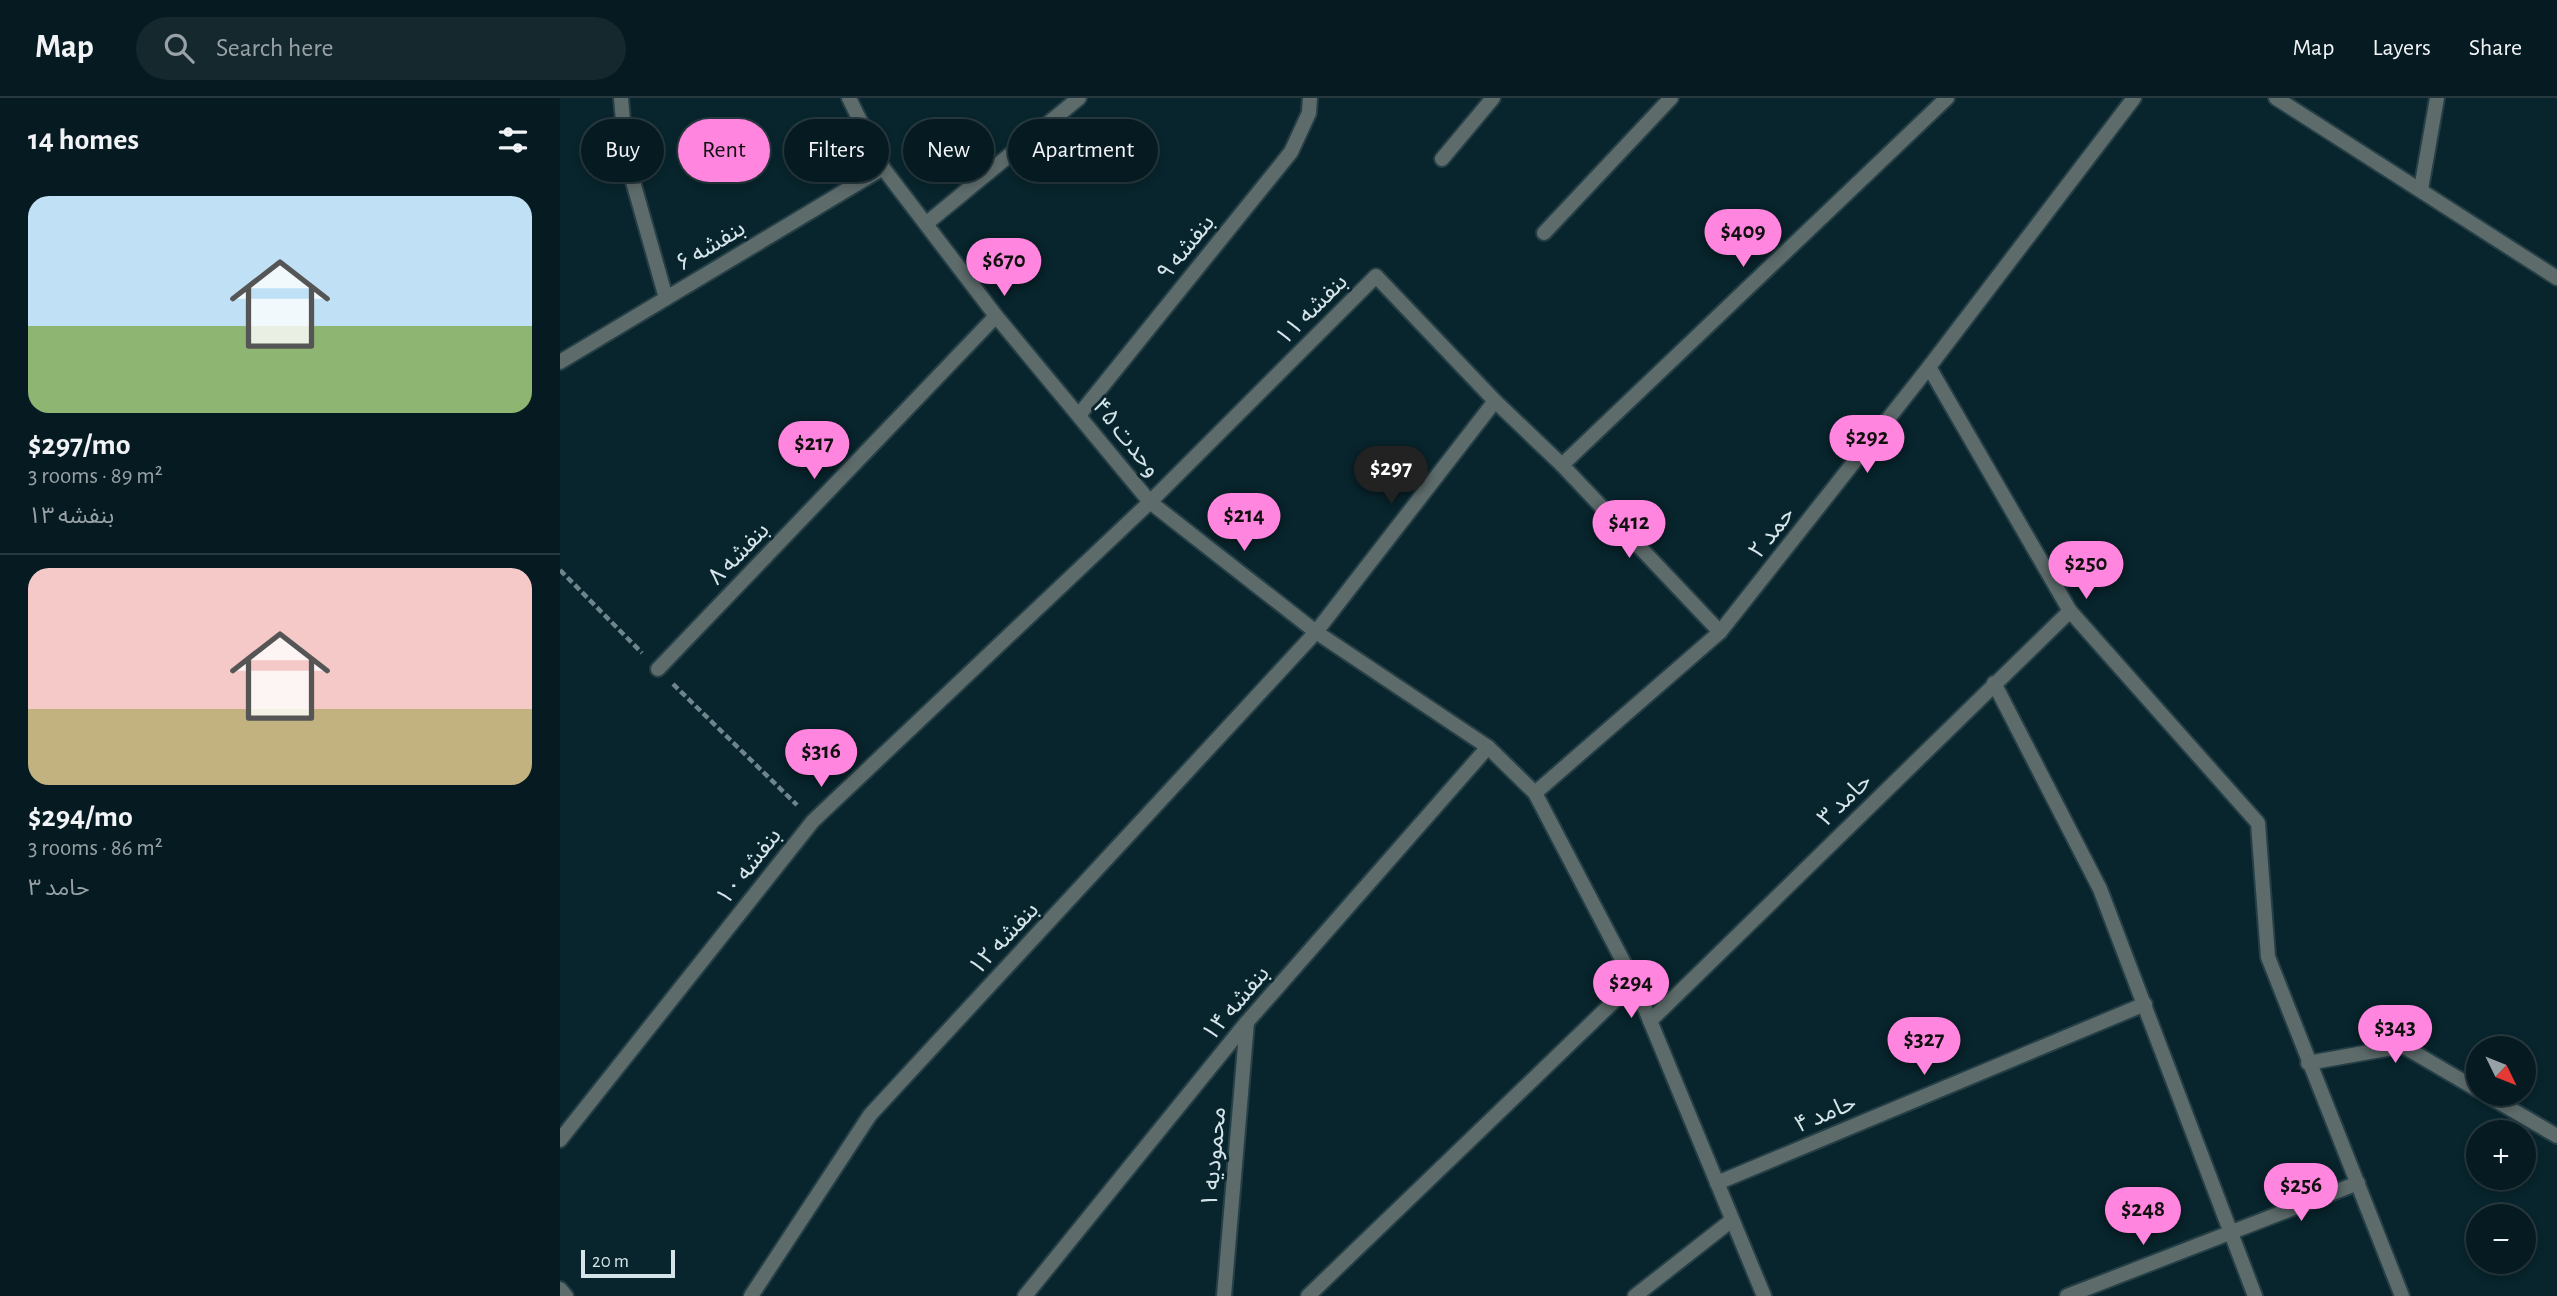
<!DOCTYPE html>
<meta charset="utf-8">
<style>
:root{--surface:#061b21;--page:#14282e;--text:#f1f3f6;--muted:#98a1a5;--line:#27393f;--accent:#ff85de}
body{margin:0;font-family:"Alegreya Sans","Noto Sans Arabic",sans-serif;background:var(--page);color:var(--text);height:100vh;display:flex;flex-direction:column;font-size:26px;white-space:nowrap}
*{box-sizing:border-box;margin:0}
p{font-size:23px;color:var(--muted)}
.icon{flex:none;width:38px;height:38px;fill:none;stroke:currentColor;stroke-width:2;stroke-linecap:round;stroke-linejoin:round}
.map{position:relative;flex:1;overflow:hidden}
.sheet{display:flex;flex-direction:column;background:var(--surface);width:560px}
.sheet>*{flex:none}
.top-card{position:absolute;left:21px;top:21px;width:665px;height:63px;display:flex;gap:14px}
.needle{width:46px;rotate:133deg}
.tools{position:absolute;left:1906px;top:938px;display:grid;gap:14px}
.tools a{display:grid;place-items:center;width:70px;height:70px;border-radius:50%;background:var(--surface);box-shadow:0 4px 10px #0003,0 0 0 2px var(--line);font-size:35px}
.scale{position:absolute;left:21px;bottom:18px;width:94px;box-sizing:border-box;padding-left:7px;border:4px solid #d4e4e9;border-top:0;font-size:19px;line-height:24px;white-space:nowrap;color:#d4e4e9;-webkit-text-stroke:5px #08242c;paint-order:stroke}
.price{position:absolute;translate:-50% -60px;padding:0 16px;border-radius:24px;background:var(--accent);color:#111;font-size:23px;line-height:46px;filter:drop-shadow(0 2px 4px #0008)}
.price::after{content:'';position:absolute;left:50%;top:42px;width:21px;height:16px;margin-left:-10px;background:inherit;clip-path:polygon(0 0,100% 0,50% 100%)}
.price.on{background:#222;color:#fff}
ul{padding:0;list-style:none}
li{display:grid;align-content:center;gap:14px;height:371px;padding:0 28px}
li+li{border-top:2px solid var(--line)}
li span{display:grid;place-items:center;height:217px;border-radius:21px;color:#555}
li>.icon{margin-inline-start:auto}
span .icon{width:126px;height:126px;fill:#fffc;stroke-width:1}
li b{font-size:30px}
h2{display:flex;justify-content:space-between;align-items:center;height:84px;padding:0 28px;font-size:30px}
.chip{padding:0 24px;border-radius:32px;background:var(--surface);box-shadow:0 4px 10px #0003,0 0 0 2px var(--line);font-size:24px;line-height:63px}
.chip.on{background:var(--accent);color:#111}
header{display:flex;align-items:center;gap:42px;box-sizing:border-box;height:98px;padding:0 35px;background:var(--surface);border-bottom:2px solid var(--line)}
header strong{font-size:33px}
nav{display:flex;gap:38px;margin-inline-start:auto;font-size:24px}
.search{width:490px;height:63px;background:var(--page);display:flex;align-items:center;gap:18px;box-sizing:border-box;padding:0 24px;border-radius:38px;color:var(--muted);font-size:26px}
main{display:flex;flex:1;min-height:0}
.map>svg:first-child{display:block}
</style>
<header>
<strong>Map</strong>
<div class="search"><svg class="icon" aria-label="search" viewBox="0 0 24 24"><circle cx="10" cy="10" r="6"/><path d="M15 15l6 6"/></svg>Search here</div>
<nav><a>Map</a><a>Layers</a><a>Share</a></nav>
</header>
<main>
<section class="sheet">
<h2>14 homes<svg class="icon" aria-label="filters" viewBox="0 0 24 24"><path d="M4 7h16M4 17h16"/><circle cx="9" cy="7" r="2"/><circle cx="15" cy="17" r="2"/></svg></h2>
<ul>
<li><span style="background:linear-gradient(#bfe0f5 60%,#8fb573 0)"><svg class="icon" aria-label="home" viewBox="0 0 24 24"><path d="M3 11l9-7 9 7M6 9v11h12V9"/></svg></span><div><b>$297/mo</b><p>3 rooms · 89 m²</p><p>بنفشه ۱۳</p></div></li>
<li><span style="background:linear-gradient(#f6c9c9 65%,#c2b280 0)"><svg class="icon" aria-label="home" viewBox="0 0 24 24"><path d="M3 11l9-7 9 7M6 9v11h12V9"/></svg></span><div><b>$294/mo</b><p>3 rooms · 86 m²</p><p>حامد ۳</p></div></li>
</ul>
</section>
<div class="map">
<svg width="1997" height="1198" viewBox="0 0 1997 1198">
<rect width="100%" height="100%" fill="#08242c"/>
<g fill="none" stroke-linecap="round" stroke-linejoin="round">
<defs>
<g id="street">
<path d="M61,0l5,59 40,141"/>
<path d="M289,0l34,70 113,148 154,186 166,130 172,115 47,46 99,189 130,314"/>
<path d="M1716,0l281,180"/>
<path d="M882,61l51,-61"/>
<path d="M1861,91l16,-91"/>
<path d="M367,125l152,-125"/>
<path d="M984,135l127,-135"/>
<path d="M0,264l323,-194"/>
<path d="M1369,269l141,244 188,212 10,134 134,339"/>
<path d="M519,317l212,-263 18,-39 1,-15"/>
<path d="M1002,367l385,-367"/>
<path d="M98,571l338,-353"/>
<path d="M1434,585l106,206 155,407"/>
<path d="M975,695l185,-161 209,-265 205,-269"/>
<path d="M1090,923l420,-410"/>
<path d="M1748,965l95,-17 75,44"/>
<path d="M1925,996l72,42"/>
<path d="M0,1042l253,-319 337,-319 226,-226 119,125 67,64 158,167"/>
<path d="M1157,1085l428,-179"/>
<path d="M0,1191l6,7"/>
<path d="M191,1198l119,-181 446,-483 179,-231"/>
<path d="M465,1198l222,-274 241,-275"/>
<path d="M664,1198l23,-274"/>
<path d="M748,1198l326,-314"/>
<path d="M1075,1198l97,-76"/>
<path d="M1507,1198l291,-113"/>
</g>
</defs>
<use href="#street" stroke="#253f46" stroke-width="18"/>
<g stroke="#6f858c" stroke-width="4.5" stroke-dasharray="7 3.5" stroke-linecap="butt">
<path d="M0,472l82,83"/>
<path d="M113,586l124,121"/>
</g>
<use href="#street" stroke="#5e6b6b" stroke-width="14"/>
</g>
<g text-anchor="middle" stroke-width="6" stroke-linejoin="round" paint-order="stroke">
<g font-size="24" fill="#d4e4e9" stroke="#08242c">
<text transform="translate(150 147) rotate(-31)" y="8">بنفشه ۶</text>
<text transform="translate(625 149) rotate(-51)" y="8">بنفشه ۹</text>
<text transform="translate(751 211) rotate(-45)" y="8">بنفشه ۱۱</text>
<text transform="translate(567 339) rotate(51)" y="8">وحدت ۴۵</text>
<text transform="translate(1211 434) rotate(-52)" y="8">حمد ۲</text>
<text transform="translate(178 455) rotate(-46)" y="8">بنفشه ۸</text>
<text transform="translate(1284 701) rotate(-44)" y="8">حامد ۳</text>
<text transform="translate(188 768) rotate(-52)" y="8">بنفشه ۱۰</text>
<text transform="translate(443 840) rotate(-47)" y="8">بنفشه ۱۲</text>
<text transform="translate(675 905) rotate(-50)" y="8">بنفشه ۱۴</text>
<text transform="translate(1265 1015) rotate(-23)" y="8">حامد ۴</text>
<text transform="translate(653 1059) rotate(-85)" y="8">محمودیه ۱</text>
</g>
</g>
</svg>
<div class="tools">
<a><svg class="needle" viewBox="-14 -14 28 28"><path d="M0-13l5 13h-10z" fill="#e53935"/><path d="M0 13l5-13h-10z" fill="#98a1a5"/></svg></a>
<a>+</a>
<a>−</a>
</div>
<div class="scale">20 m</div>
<b class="price" style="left:1183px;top:171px">$409</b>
<b class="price" style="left:444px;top:200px">$670</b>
<b class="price" style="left:1307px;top:377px">$292</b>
<b class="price" style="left:254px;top:383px">$217</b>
<b class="price on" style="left:831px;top:408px">$297</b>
<b class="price" style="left:684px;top:455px">$214</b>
<b class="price" style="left:1069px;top:462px">$412</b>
<b class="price" style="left:1526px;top:503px">$250</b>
<b class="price" style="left:261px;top:691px">$316</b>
<b class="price" style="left:1071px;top:922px">$294</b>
<b class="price" style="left:1835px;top:967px">$343</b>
<b class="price" style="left:1364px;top:979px">$327</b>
<b class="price" style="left:1741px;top:1125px">$256</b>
<b class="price" style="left:1583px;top:1149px">$248</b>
<div class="top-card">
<a class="chip">Buy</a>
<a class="chip on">Rent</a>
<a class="chip">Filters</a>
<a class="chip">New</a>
<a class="chip">Apartment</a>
</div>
</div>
</main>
